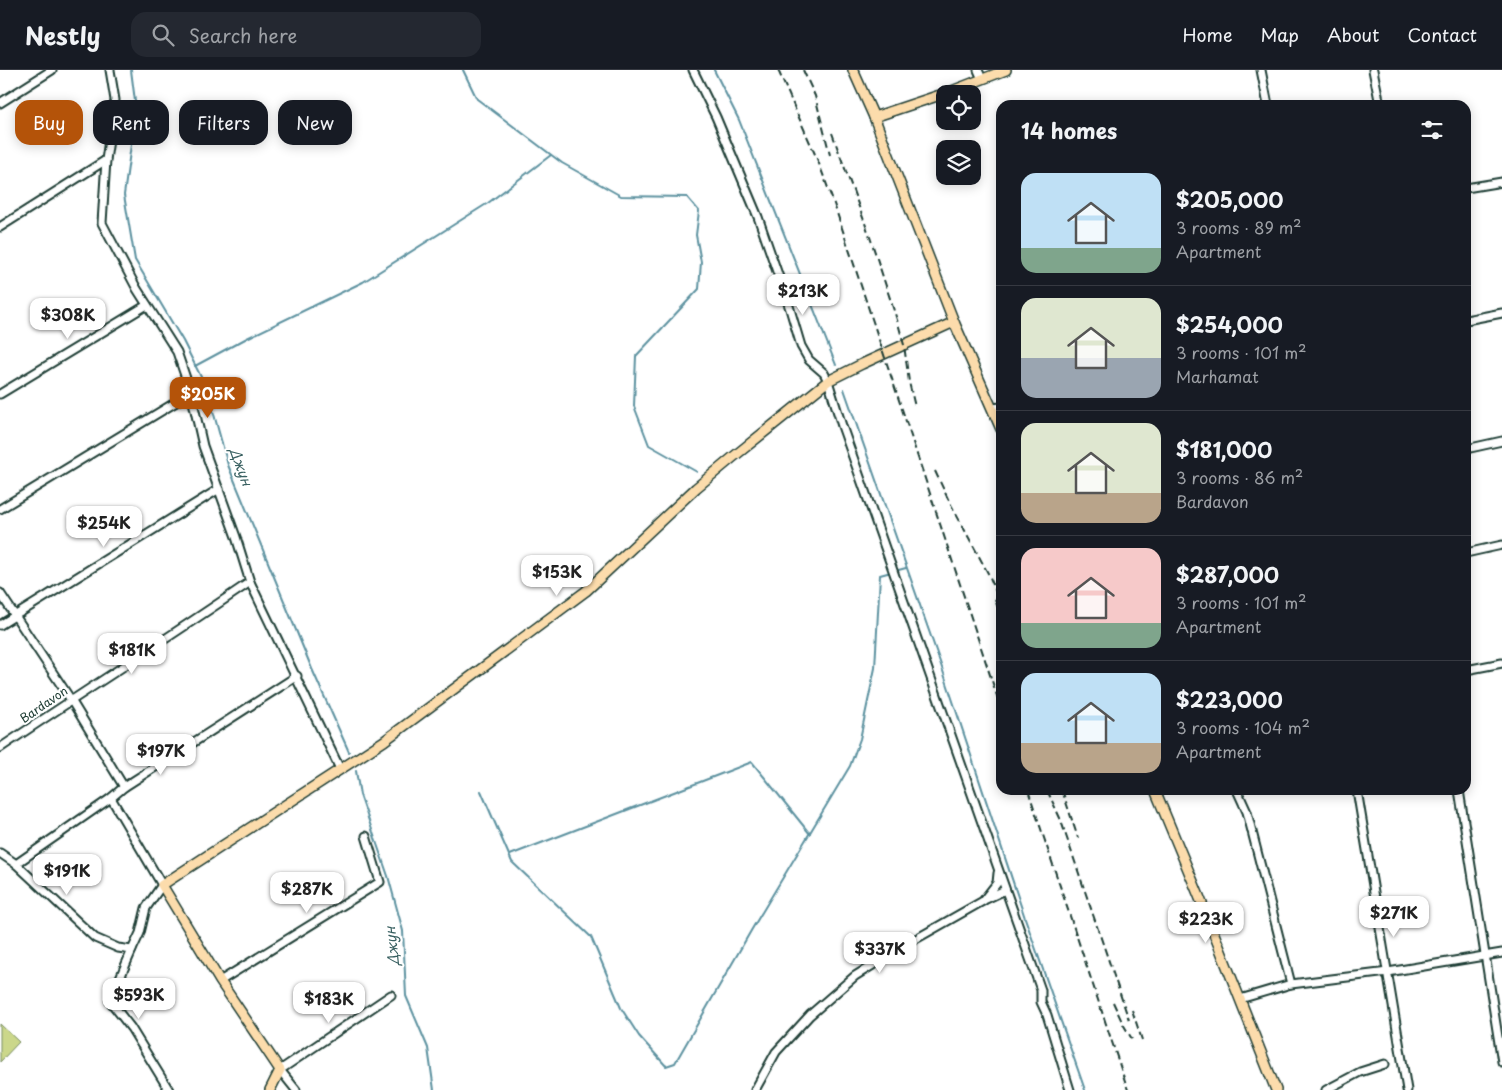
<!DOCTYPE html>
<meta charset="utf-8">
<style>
:root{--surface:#171b24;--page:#242831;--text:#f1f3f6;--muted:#9ea1a6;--line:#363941;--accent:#b45309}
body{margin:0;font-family:"Playpen Sans",sans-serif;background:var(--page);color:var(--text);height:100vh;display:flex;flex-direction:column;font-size:19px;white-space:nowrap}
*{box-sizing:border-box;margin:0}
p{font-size:16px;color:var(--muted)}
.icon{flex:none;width:28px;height:28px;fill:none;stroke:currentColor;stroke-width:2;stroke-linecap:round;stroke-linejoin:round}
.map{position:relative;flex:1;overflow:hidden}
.side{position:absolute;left:996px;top:30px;width:475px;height:695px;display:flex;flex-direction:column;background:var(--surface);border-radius:15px;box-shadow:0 2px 12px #0003}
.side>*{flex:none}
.banner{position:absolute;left:15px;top:30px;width:475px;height:45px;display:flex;gap:10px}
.fabs{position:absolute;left:936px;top:15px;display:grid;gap:10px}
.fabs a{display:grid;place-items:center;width:45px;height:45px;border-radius:10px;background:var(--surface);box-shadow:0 2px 12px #0003;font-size:25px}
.price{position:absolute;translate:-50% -42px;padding:0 11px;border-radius:10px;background:#fff;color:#222;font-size:16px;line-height:32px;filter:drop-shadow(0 1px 2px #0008)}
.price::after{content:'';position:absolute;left:50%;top:30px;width:15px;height:11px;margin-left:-8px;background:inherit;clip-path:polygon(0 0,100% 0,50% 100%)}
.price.active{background:var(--accent);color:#fff}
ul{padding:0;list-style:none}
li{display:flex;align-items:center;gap:15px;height:125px;padding:0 25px}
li+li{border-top:1px solid var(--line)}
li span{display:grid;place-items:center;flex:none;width:140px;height:100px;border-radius:15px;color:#555}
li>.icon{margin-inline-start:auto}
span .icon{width:60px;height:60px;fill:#fffc;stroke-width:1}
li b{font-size:21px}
h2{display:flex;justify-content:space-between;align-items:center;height:60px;padding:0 25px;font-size:21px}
.pill{padding:0 18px;border-radius:15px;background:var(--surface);box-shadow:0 2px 12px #0003;font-size:18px;line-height:45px}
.pill.active{background:var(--accent);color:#fff}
header{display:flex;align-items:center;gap:30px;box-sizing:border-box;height:70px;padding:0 25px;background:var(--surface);border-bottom:1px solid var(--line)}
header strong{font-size:24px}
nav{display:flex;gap:28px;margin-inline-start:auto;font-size:18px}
.search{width:350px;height:45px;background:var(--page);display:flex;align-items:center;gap:12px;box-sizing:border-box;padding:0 18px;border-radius:15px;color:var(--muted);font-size:19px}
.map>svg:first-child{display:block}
</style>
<header>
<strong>Nestly</strong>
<div class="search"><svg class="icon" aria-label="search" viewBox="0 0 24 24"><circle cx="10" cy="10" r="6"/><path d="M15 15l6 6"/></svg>Search here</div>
<nav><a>Home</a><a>Map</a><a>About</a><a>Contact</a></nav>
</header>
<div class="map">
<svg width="1502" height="1020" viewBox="0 0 1502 1020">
<rect width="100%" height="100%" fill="#fff"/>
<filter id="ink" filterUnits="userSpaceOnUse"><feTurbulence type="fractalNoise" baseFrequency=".02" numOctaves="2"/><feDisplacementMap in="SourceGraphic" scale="10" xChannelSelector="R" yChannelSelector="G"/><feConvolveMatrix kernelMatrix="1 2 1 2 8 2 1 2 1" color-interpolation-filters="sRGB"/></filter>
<g filter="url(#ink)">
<path fill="#cbd78a" stroke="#758a5f" d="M0,954l19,18 -19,20z"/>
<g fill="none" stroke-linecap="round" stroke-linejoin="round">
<g stroke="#5d92a0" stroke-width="2">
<path d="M131,0l5,39 -12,86 11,65 48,81 24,48 21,76 84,204 37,83"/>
<path d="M463,0l14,29 85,64 59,33 66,1 12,14 -3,24 5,27 -2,27 -63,67 -2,50 15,39 48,27"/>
<path d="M714,0l25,50 97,245"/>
<path d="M195,296l52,-28 116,-56 125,-79 63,-48"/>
<path d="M844,319l97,276 84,253 60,172"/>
<path d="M356,701l4,24 28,81 15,55 3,65 22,52 6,42"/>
<path d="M481,721l31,71 79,75 30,71 18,28 27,30 9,-3 77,-134 98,-163 10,-27 15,-71 5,-93 26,-7"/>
<path d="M510,785l242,-93 58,72"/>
</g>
<defs>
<g id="minor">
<path d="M110,0l5,30 -9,60 -4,63 35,66 40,63 14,41 12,53 33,91 14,45 90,187"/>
<path d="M693,0l23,47 42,100 32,92 11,37 8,14 15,13 4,8 14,45 199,564v12l6,13 23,75"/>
<path d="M978,0l4,9"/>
<path d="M1261,0l7,35"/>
<path d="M1373,0l7,35"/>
<path d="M0,33l52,-33"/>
<path d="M1466,118l36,-6"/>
<path d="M0,157l106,-67"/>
<path d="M1466,250l36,-7"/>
<path d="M0,324l147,-89"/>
<path d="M992,338l9,-1"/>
<path d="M1466,379l36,-8"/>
<path d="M0,439l191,-116"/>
<path d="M1466,483l36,-8"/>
<path d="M0,523l71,107 53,87"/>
<path d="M0,555l219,-136"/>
<path d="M1466,600l36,-7"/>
<path d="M0,678c83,-56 167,-109 250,-166"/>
<path d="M1237,720l10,22 44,172"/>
<path d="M1357,720l50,300"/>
<path d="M1459,720l43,272"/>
<path d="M111,728l51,87 -16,23 -6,25 -8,17 -22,51 21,27 38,62"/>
<path d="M0,783l16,11 79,74 23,10 14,2"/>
<path d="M16,794l95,-66 13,-11 173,-111"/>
<path d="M986,829l19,-9"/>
<path d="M220,911l160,-99 -14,-46"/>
<path d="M1240,929l51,-15 97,-12 114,-19"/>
<path d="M296,1020l-16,-20 111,-75"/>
<path d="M755,1020l21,-38 34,-37 45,-39 52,-32 76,-43 14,-18 1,-10"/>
<path d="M1326,1020l34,-18 25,-8"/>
</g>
<g id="major">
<path d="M853,0l21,47 80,205 47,107"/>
<path d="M874,47l75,-25 57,-22"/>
<path d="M1155,720l44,106 77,194"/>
<path d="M270,1020l10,-20 -60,-89 -58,-96 222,-144 202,-150 110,-103 36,-30 96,-77 34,-17 92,-42"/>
</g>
</defs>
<use href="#minor" stroke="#1f3d34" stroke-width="11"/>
<use href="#major" stroke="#1f3d34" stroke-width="12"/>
<use href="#minor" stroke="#fff" stroke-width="7"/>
<use href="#major" stroke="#fcdcac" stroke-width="9"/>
<g stroke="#1f3d34" stroke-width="2" stroke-dasharray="8 4" stroke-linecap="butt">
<path d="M778,0l40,91 16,43 167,504"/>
<path d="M803,0l12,26 15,59"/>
<path d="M832,63l38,104 28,86 6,22 5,37 6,25"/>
<path d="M935,401l14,30 40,74 12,29"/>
<path d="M995,529l6,19"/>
<path d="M1028,720l100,300"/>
<path d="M1047,720l13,28 69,202"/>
<path d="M1062,720l16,48"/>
<path d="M1113,932l10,22 9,15"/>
<path d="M1132,940l10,30"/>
</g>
</g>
</g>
<g text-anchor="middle" stroke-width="4" stroke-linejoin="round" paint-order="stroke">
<g font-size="12" fill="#1f3d34" stroke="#fff">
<text transform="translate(44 635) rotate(-34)" y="4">Bardavon</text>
</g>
<g font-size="14" font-style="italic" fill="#396061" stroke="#fff">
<text transform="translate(241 397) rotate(70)" y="5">Джун</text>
<text transform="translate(392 876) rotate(-96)" y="5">Джун</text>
</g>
</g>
</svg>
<div class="fabs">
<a><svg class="icon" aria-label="locate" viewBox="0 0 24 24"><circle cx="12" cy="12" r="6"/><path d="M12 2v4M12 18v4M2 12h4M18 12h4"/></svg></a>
<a><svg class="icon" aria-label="layers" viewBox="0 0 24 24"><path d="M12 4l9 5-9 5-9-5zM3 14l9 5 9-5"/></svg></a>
</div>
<b class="price" style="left:803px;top:246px">$213K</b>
<b class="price" style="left:68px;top:270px">$308K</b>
<b class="price active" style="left:208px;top:349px">$205K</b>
<b class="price" style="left:104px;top:478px">$254K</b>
<b class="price" style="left:557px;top:527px">$153K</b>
<b class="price" style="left:132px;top:605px">$181K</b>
<b class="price" style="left:161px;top:706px">$197K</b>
<b class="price" style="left:67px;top:826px">$191K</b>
<b class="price" style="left:307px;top:844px">$287K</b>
<b class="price" style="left:1394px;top:868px">$271K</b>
<b class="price" style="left:1206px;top:874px">$223K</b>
<b class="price" style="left:880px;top:904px">$337K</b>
<b class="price" style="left:139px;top:950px">$593K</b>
<b class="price" style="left:329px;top:954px">$183K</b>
<div class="banner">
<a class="pill active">Buy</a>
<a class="pill">Rent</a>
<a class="pill">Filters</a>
<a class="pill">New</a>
</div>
<section class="side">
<h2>14 homes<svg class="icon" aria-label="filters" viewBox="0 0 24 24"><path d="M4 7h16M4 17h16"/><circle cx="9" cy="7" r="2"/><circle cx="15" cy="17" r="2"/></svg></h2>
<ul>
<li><span style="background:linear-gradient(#bfe0f5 75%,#7fa58c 0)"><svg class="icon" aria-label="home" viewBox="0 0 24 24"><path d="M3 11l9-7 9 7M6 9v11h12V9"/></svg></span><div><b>$205,000</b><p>3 rooms · 89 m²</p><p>Apartment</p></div></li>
<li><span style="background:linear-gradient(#dfe7d0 60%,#9aa5b1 0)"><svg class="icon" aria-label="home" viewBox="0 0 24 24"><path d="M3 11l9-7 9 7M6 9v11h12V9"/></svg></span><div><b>$254,000</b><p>3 rooms · 101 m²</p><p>Marhamat</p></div></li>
<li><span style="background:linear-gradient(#dfe7d0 70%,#b9a48a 0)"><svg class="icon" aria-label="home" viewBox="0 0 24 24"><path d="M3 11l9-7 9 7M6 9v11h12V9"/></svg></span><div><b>$181,000</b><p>3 rooms · 86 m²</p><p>Bardavon</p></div></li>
<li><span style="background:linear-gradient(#f6c9c9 75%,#7fa58c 0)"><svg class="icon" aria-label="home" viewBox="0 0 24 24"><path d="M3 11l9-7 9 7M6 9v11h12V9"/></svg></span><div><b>$287,000</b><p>3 rooms · 101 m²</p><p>Apartment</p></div></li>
<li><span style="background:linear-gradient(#bfe0f5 70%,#b9a48a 0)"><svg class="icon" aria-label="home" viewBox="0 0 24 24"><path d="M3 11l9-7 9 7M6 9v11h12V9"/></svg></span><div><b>$223,000</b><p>3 rooms · 104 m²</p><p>Apartment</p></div></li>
</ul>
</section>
</div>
